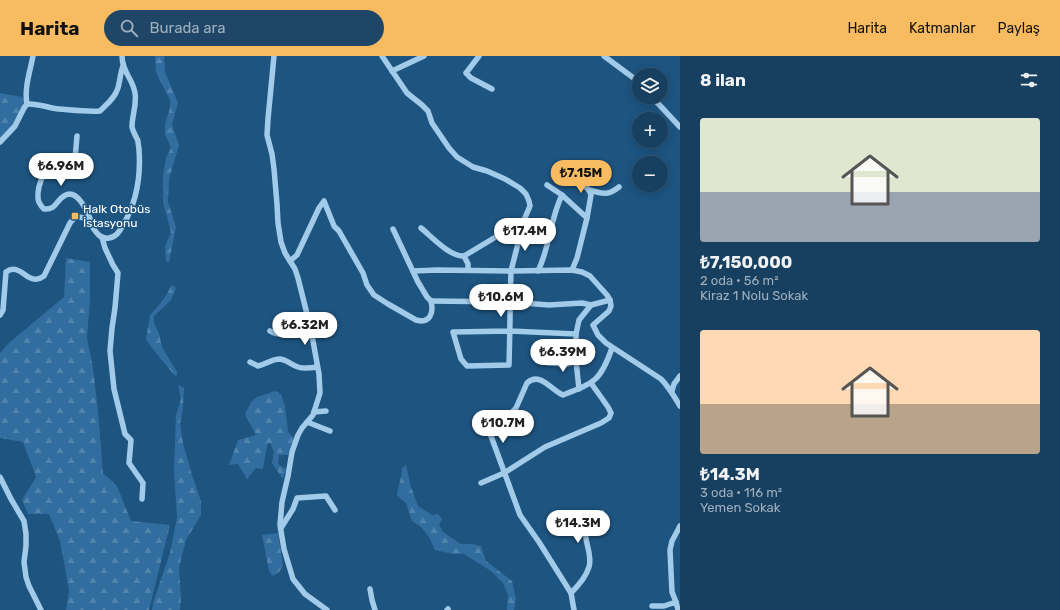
<!DOCTYPE html>
<html lang="tr">
<meta charset="utf-8">
<style>
:root{--surface:#163f60;--page:#1f4666;--text:#f1f3f6;--muted:#9eafbd;--line:#355875;--accent:#f9bb60}
body{margin:0;font-family:Rubik,sans-serif;background:var(--page);color:var(--text);height:100vh;display:flex;flex-direction:column;font-size:15px;white-space:nowrap}
*{box-sizing:border-box;margin:0}
p{font-size:13px;color:var(--muted)}
.icon{flex:none;width:22px;height:22px;fill:none;stroke:currentColor;stroke-width:2;stroke-linecap:round;stroke-linejoin:round}
.map{position:relative;flex:1;overflow:hidden}
.side{display:flex;flex-direction:column;background:var(--surface);width:380px}
.side>*{flex:none}
.buttons{position:absolute;left:632px;top:12px;display:grid;gap:8px}
.buttons a{display:grid;place-items:center;width:36px;height:36px;border-radius:50%;background:var(--surface);box-shadow:0 2px 10px #0003,0 0 0 1px var(--line);font-size:20px}
.price{position:absolute;translate:-50% -34px;padding:0 9px;border-radius:14px;background:#fff;color:#222;font-size:13px;line-height:26px;filter:drop-shadow(0 1px 2px #0008)}
.price::after{content:'';position:absolute;left:50%;top:24px;width:12px;height:9px;margin-left:-6px;background:inherit;clip-path:polygon(0 0,100% 0,50% 100%)}
.price.selected{background:var(--accent);color:#111}
ul{padding:0;list-style:none}
li{display:grid;align-content:center;gap:8px;height:212px;padding:0 20px}
li span{display:grid;place-items:center;height:124px;border-radius:4px;color:#555}
li>.icon{margin-inline-start:auto}
span .icon{width:72px;height:72px;fill:#fffc;stroke-width:1}
li b{font-size:17px}
h2{display:flex;justify-content:space-between;align-items:center;height:48px;padding:0 20px;font-size:17px}
header{display:flex;align-items:center;gap:24px;box-sizing:border-box;height:56px;padding:0 20px;background:var(--accent);color:#111}
header strong{font-size:19px}
nav{display:flex;gap:22px;margin-inline-start:auto;font-size:14px}
.search{width:280px;height:36px;background:var(--page);display:flex;align-items:center;gap:10px;box-sizing:border-box;padding:0 14px;border-radius:22px;color:var(--muted);font-size:15px}
main{display:flex;flex:1;min-height:0}
.map>svg:first-child{display:block}
</style>
<header>
<strong>Harita</strong>
<div class="search"><svg class="icon" aria-label="search" viewBox="0 0 24 24"><circle cx="10" cy="10" r="6"/><path d="M15 15l6 6"/></svg>Burada ara</div>
<nav><a>Harita</a><a>Katmanlar</a><a>Paylaş</a></nav>
</header>
<main>
<div class="map">
<svg width="680" height="554" viewBox="0 0 680 554">
<defs>
<pattern id="forest-firs" width="22" height="20" patternUnits="userSpaceOnUse"><rect width="22" height="20" fill="#316e9f"/><path d="M5 1l3.5 6h-7zM16 11l3.5 6h-7z" fill="#5084ad"/></pattern>
</defs>
<rect width="100%" height="100%" fill="#1d5480"/>
<g fill="url(#forest-firs)">
<path d="M155,0h9l1,16 13,31 -6,22 7,20 -10,34 -1,23 8,25 -7,35 -3,-1 -1,-14 6,-15 -8,-30v-26l3,-18 5,-10 -6,-14v-10l5,-16v-8l-14,-28z"/>
<path d="M0,37l22,4 3,3 -11,24 -14,15z"/>
<path d="M66,202l24,4v37l-3,39 6,30 5,43 5,62 14,13 14,35 39,4 -21,85h-83l3,-20 -9,-49 -11,-27h-21l-6,-14 14,-23 -13,-35 -23,-4v-85l9,-10 55,-46z"/>
<path d="M172,229l4,3 -5,12 -17,16v7l6,13 1,7 2,6 14,23v3l-2,1 -23,-28 -6,-9 4,-24 10,-11 7,-10 3,-6z"/>
<path d="M178,329l6,3 -1,21 -3,14 3,20 9,32 9,26v14l-15,25 -7,27 2,31 -1,12h-28l1,-7 17,-50 7,-36 -3,-46 2,-56 5,-16z"/>
<path d="M275,335l6,3 4,12 3,26 6,6 -6,17h-9l-1,9 8,5 -3,10 -11,-16 2,-11 -4,-9h-2l-2,8 -3,18 -7,-1 -9,11 -9,-15 -9,1 9,-25 18,-5 -11,-21 6,-12 6,-5z"/>
<path d="M406,409l5,22 7,19 14,9 6,-1 4,5 -3,6 4,7 18,12h11l9,2 5,15 26,20 4,18 -2,11h-7l1,-15 -5,-12 -12,-12 -27,-17h-11l-18,-4 -6,-13 -8,-10 -9,-6 -6,-18 -9,-8c1,-10 5,-18 5,-27z"/>
<path d="M278,477l5,33 -4,6 -6,4 -4,-5 -7,-36z"/>
</g>
<g fill="none" stroke-linecap="round" stroke-linejoin="round">
<g stroke="#a2cae9" stroke-width="5.5">
<path d="M274,0l-6,63 -1,16 5,19 2,15 3,35 1,19 3,19 4,11 10,16 3,9 13,52 8,44 1,19 -7,22 -11,13 -4,7 -6,17 -4,24 -6,26 -2,23 4,24 9,30 12,15 22,16"/>
<path d="M382,0l25,37 15,12 6,6 4,12 17,25 8,9 16,10 14,4 18,8 15,9 6,6 3,7 1,5 -6,14 -13,51 61,-1 10,2 8,4 17,19 3,5 1,6 -2,5 -16,14 5,10 8,8 55,36c8,8 13,17 19,27"/>
<path d="M479,0l-13,17 5,5 21,11"/>
<path d="M604,0l35,26"/>
<path d="M392,15l32,-15"/>
<path d="M652,41l28,30"/>
<path d="M27,48c-3,-16 3,-32 6,-48"/>
<path d="M77,80l-2,23c-4,-1 -9,-3 -13,-2 -15,3 -25,28 -24,41 0,5 3,8 6,11 13,1 12,-9 20,-13 14,-9 24,18 28,27"/>
<path d="M0,86l15,-16 9,-18 3,-4c11,-1 21,4 32,5 13,1 28,3 41,2 7,-7 15,-13 18,-23 2,-7 2,-14 5,-22"/>
<path d="M570,116l19,18 2,5 -4,23"/>
<path d="M547,129l15,10 25,23 -10,40 -5,12"/>
<path d="M589,134c14,3 17,7 30,-3"/>
<path d="M421,172c10,8 29,29 43,28l4,8v6"/>
<path d="M393,173l25,53 9,15 4,4"/>
<path d="M102,181l3,11 8,17 5,8 -3,35 -3,20 -2,23 4,38 11,45 6,6 -2,23 14,20 -1,16"/>
<path d="M464,200l60,-36"/>
<path d="M290,205l7,-6 22,-47 5,-7 10,25 5,5 24,42 4,12 7,10 14,9 28,16c14,4 18,-7 15,-19"/>
<path d="M413,215l24,-1 74,1c-1,31 -1,63 -2,94l-42,1 -6,-7 -8,-27 57,-1 66,3v27l3,28"/>
<path d="M538,215c12,-24 12,-52 24,-76"/>
<path d="M431,245l79,1 39,3 33,-2 9,2 19,-5"/>
<path d="M0,259l3,-5 3,-38c15,-11 22,16 38,4l26,-53 5,-6c3,0 6,0 9,1 10,5 11,22 25,20 7,-1 10,-6 13,-11 14,-23 19,-50 17,-77 0,-3 -1,-6 -1,-9 -2,-5 -5,-9 -6,-14 0,-12 5,-22 3,-34 -2,-14 -13,-21 -13,-37"/>
<path d="M270,275c11,7 28,2 41,-1"/>
<path d="M576,278l3,-14 12,-15"/>
<path d="M250,306l8,4c8,-2 14,-7 22,-7 7,1 12,6 18,8 6,2 13,1 19,0"/>
<path d="M548,307l20,1 8,-3"/>
<path d="M672,335l2,-7 6,-8"/>
<path d="M314,356l12,-1"/>
<path d="M307,366l23,9"/>
<path d="M0,421l11,22 13,22 2,13v12l-2,16 2,15 3,9 12,24"/>
<path d="M481,427l23,-10 41,-26 56,-24 8,-5 2,-5 -3,-6 -17,-24"/>
<path d="M281,472l12,-19 4,-11 29,-2 9,14"/>
<path d="M370,533l2,11 3,10"/>
<path d="M571,537c7,-7 15,-16 18,-26 6,-19 -19,-41 13,-54"/>
<path d="M676,546l-4,-10 -2,-42 2,-9 8,-15"/>
<path d="M652,550h12l12,-4 2,8"/>
<path d="M447,554l1,-1"/>
<path d="M574,554l-3,-17 -32,-51 -19,-27 -29,-79 3,-5 22,-23 11,-25c13,-12 24,7 36,12 32,-12 38,-15 49,-47"/>
</g>
</g>
<rect fill="#f9bb60" stroke="#1d5480" stroke-width="1.5" x="71" y="156" width="8" height="8" rx="2"/>
<g text-anchor="middle" stroke-width="3" stroke-linejoin="round" paint-order="stroke">
<g font-size="12" fill="#fff" stroke="#1d5480" text-anchor="start">
<text x="83" y="157">Halk Otobüs<tspan x="83" dy="14">İstasyonu</tspan></text>
</g>
</g>
</svg>
<div class="buttons">
<a><svg class="icon" aria-label="layers" viewBox="0 0 24 24"><path d="M12 4l9 5-9 5-9-5zM3 14l9 5 9-5"/></svg></a>
<a>+</a>
<a>−</a>
</div>
<b class="price" style="left:61px;top:131px">₺6.96M</b>
<b class="price selected" style="left:581px;top:138px">₺7.15M</b>
<b class="price" style="left:525px;top:196px">₺17.4M</b>
<b class="price" style="left:501px;top:262px">₺10.6M</b>
<b class="price" style="left:305px;top:290px">₺6.32M</b>
<b class="price" style="left:563px;top:317px">₺6.39M</b>
<b class="price" style="left:503px;top:388px">₺10.7M</b>
<b class="price" style="left:578px;top:488px">₺14.3M</b>
</div>
<section class="side">
<h2>8 ilan<svg class="icon" aria-label="filters" viewBox="0 0 24 24"><path d="M4 7h16M4 17h16"/><circle cx="9" cy="7" r="2"/><circle cx="15" cy="17" r="2"/></svg></h2>
<ul>
<li><span style="background:linear-gradient(#dfe7d0 60%,#9aa5b1 0)"><svg class="icon" aria-label="home" viewBox="0 0 24 24"><path d="M3 11l9-7 9 7M6 9v11h12V9"/></svg></span><div><b>₺7,150,000</b><p>2 oda · 56 m²</p><p>Kiraz 1 Nolu Sokak</p></div></li>
<li><span style="background:linear-gradient(#ffd9b3 60%,#b9a48a 0)"><svg class="icon" aria-label="home" viewBox="0 0 24 24"><path d="M3 11l9-7 9 7M6 9v11h12V9"/></svg></span><div><b>₺14.3M</b><p>3 oda · 116 m²</p><p>Yemen Sokak</p></div></li>
</ul>
</section>
</main>
